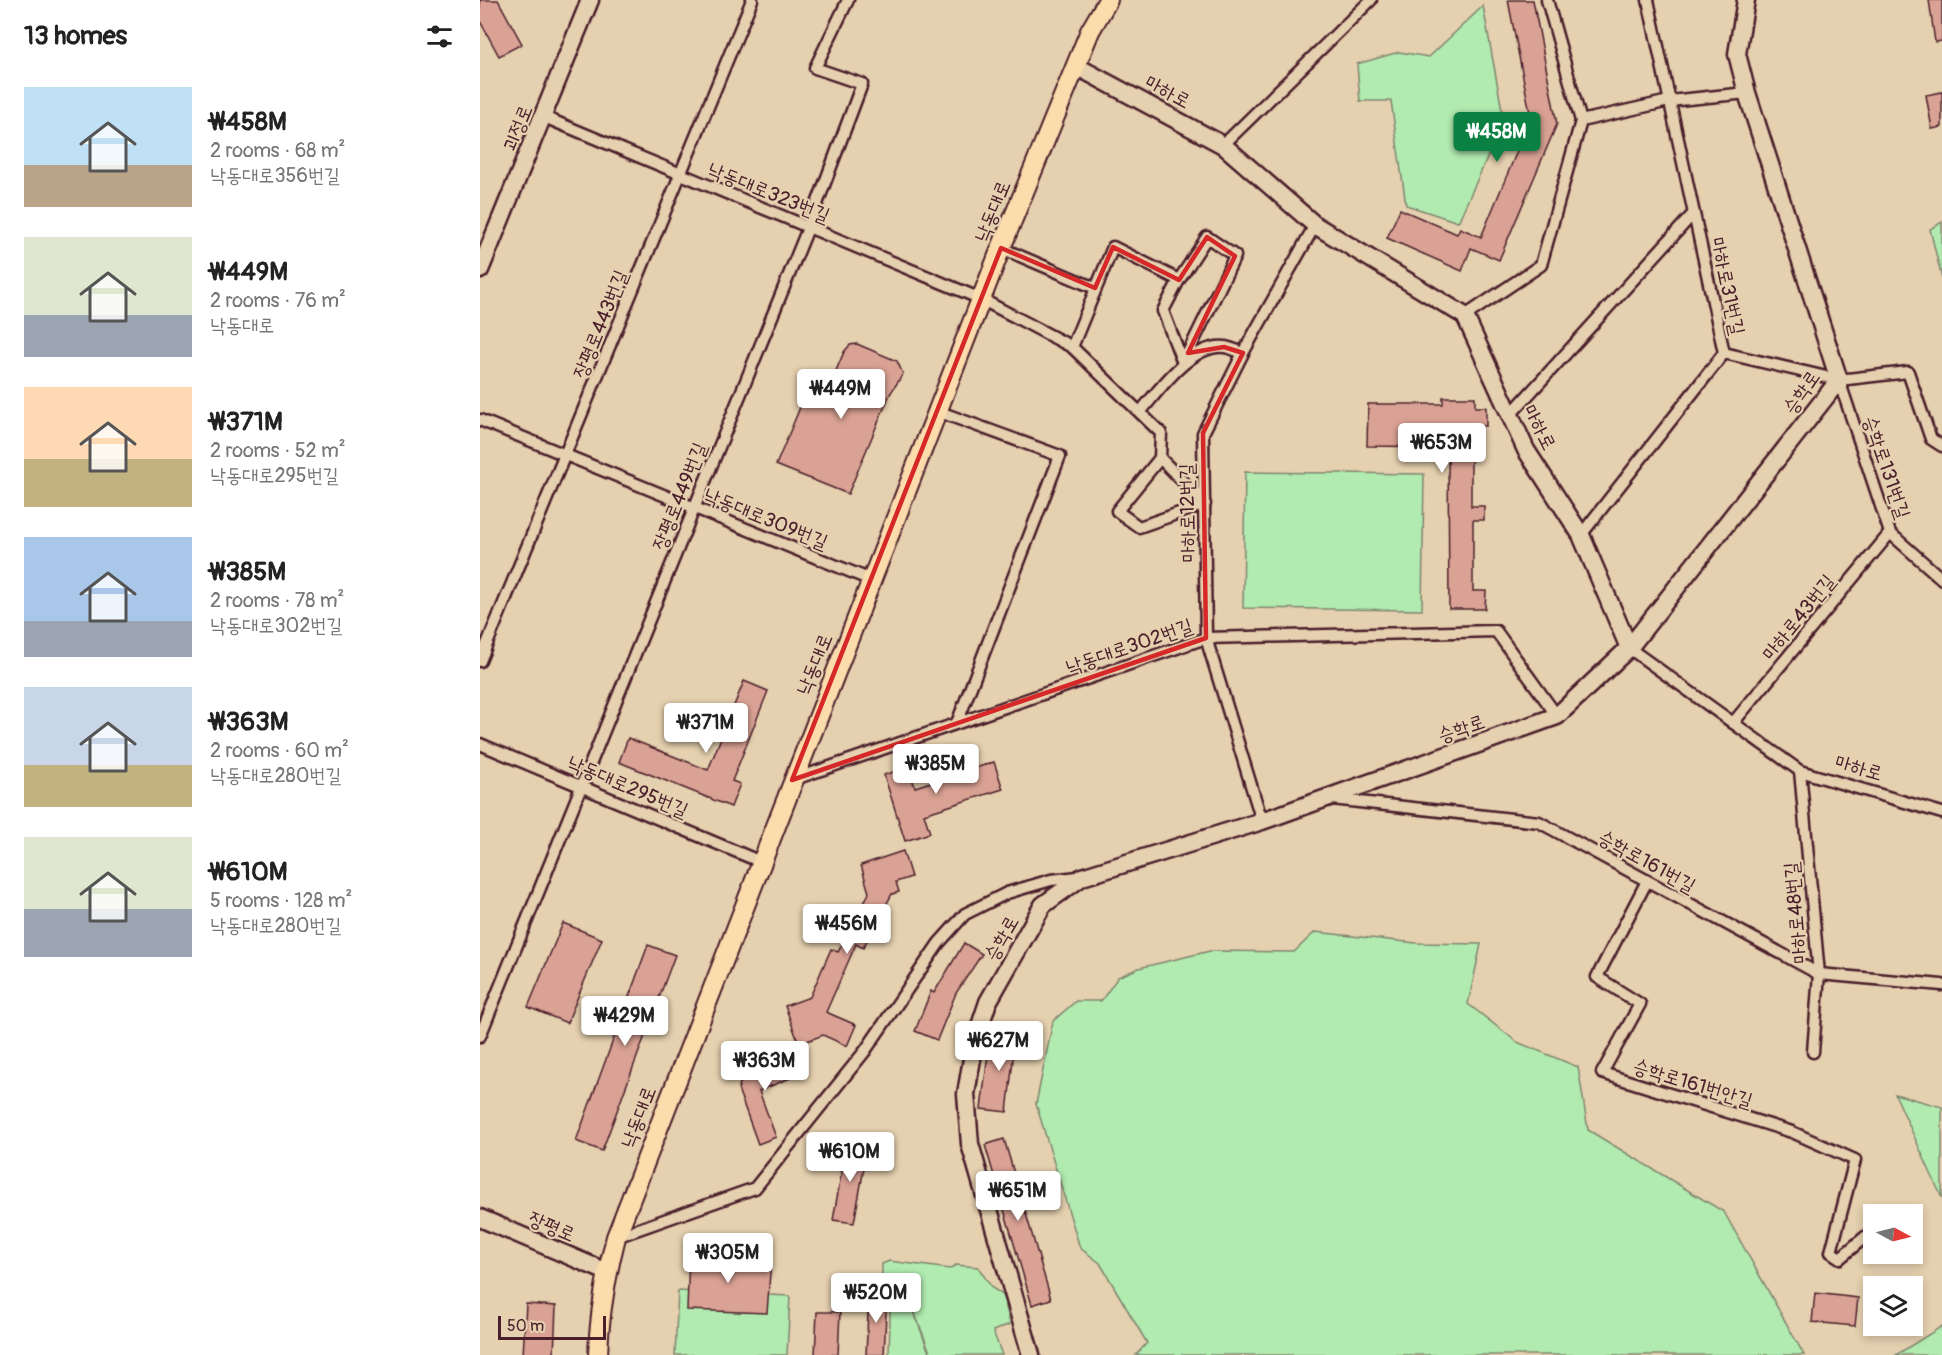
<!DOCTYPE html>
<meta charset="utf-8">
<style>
:root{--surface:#fff;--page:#f6f6f6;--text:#222;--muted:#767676;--accent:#0b8043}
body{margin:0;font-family:Pangolin,"Poor Story",sans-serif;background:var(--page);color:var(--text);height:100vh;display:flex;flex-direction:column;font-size:22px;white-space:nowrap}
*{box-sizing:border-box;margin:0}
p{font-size:20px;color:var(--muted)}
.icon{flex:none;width:33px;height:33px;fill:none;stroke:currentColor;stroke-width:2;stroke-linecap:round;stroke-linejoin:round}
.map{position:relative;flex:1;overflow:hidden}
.sheet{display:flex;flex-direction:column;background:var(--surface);width:480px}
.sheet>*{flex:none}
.needle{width:39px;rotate:97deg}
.buttons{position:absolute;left:1383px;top:1204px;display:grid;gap:12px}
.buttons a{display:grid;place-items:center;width:60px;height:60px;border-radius:0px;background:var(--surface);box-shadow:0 3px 9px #0003;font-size:30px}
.scale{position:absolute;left:18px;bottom:15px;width:108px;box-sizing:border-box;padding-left:6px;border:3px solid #4a1f2b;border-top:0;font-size:16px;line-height:21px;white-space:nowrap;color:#4a1f2b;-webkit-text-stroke:4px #e5d0af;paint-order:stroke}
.price{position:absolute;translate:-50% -51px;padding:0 14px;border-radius:6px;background:#fff;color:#222;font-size:20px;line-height:39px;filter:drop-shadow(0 2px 3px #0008)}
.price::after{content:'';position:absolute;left:50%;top:36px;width:18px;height:14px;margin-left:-9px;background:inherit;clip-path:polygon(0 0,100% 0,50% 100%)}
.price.active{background:var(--accent);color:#fff}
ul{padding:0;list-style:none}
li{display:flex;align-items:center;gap:18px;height:150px;padding:0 24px}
li span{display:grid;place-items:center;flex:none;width:168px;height:120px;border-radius:0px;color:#555}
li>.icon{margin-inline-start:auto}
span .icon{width:72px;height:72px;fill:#fffc;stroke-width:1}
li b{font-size:26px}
h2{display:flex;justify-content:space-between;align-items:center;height:72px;padding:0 24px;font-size:26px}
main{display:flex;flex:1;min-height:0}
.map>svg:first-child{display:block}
</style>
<main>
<section class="sheet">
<h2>13 homes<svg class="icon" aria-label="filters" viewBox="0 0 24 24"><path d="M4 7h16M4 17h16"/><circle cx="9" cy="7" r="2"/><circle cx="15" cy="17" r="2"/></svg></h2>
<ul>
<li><span style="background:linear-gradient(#bfe0f5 65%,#b9a48a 0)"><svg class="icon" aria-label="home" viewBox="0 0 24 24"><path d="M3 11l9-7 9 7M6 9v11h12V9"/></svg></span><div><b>₩458M</b><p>2 rooms · 68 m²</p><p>낙동대로356번길</p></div></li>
<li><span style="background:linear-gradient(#dfe7d0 65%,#9aa5b1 0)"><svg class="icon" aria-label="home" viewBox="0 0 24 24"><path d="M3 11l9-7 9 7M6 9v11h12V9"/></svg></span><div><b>₩449M</b><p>2 rooms · 76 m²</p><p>낙동대로</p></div></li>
<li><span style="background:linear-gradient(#ffd9b3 60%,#c2b280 0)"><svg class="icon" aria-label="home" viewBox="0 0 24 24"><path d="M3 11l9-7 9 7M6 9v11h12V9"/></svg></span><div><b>₩371M</b><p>2 rooms · 52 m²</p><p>낙동대로295번길</p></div></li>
<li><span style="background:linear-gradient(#a9c7e8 70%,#9aa5b1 0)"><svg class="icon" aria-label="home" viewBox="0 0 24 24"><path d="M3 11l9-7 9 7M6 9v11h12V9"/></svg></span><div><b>₩385M</b><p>2 rooms · 78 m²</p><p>낙동대로302번길</p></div></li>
<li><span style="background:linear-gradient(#c9d6e8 65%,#c2b280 0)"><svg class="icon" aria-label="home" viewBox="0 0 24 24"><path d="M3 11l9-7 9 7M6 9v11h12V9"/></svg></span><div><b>₩363M</b><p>2 rooms · 60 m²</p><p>낙동대로280번길</p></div></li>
<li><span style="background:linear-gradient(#dfe7d0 60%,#9aa5b1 0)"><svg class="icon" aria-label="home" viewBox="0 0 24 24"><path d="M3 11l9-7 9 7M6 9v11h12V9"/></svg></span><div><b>₩610M</b><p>5 rooms · 128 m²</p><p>낙동대로280번길</p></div></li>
</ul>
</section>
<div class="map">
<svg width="1462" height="1355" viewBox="0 0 1462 1355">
<rect width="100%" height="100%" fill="#e5d0af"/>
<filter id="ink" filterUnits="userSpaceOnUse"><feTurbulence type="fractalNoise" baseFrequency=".0167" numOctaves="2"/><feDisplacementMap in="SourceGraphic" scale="12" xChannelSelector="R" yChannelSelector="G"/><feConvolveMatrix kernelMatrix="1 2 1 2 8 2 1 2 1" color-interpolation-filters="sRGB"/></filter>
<g filter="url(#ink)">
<g fill="#b1ebb0" stroke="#7e856e" stroke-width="1.5">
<path d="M1003,6l21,115 -46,101 -52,-17 -15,-104h-31l-3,-37 42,-12 30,5z"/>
<path d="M1462,222v57l-12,-50z"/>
<path d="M765,472l179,2 -2,136 -179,-2z"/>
<path d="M835,932l101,11 65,1 -13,60 49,38 61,25 10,63 136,82 80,143h-668l11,-12 -47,-80 -20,-15 -44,-144 17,-83 23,-20h25l17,-24 21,-9 71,-17 84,1z"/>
<path d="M1415,1094l47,13v91z"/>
<path d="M409,1261l61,8 6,-4 22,2 14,21 11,7 7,29 -17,7 9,24h-71l-28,-72 -21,-6v-13z"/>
<path d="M411,1283l13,3 26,69h-41z"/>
<path d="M198,1291l112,5 -3,59h-112z"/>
<path d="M1462,1326v29h-46z"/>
</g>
<g fill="#daa294" stroke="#4a1f2b" stroke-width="1.5">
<path d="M0,0h18l24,44 -23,12 -19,-35z"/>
<path d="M1028,0h25l24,124 -58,136 -28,-12 -9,23 -75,-33 13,-29 57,25 3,-6 21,9 50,-119z"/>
<path d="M1449,0h13v41l-7,1z"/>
<path d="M1462,92v35l-10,2 -6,-34z"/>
<path d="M377,344l40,17 6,13 -13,20 -42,100 -72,-29 30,-72 17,8 21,-49 6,-7z"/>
<path d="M963,397h32v10h11v19h-15v80h13v14h-11v71h13l-1,18h-36l-1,-162 -81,-1 1,-42h75z"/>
<path d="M264,681l24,10 -36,90 8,3 -9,23 -112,-45 9,-24 80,32z"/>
<path d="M514,762l9,27 -79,25 6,19 -25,8 -21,-66 24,-8 7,20z"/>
<path d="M423,851l8,26 -15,5 3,10 -7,2 -29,54 -7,-4 -30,68 30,13 -9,21 -24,-11 -24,9 -14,-38 25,-9 21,-48 7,3 31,-59 -8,-28z"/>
<path d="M83,923l39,16 -35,84 -39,-16z"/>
<path d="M484,943l18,11 -26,39 -19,47 -22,-9 16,-40 3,2z"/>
<path d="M168,945l27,10 -73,196 -26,-10z"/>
<path d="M511,1031l25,3 -9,78 -26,-3z"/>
<path d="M314,1053l8,20 -43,18 17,46 -18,7 -20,-55 6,-16z"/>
<path d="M524,1139l47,160 -19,6 -47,-160z"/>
<path d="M367,1142l21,4 -14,77 -21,-3z"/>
<path d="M209,1255l82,5 -4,53 -80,-3z"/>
<path d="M389,1292l18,1 -3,62h-18z"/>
<path d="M1335,1293l43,5 -3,28 -43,-4z"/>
<path d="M46,1304l30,2 -2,49h-31z"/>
<path d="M337,1312h23l-2,43h-23z"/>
</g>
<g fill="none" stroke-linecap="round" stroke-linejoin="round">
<defs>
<g id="street">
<path d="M64,117l437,182 91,48 89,86 -1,25 45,46 -66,23 -22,-16 43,-53"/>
<path d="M1101,121l88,-20 78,-8"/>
<path d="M743,145l148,-145"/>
<path d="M727,237l28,19 -52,107 -20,-52 16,-31z"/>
<path d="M521,248l94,40"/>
<path d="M985,316l76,-51 40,-144 -34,-121"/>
<path d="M592,347l41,-100 66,33"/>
<path d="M1244,353l115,27 69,-8 23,67 11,7"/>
<path d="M1359,380l51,153 52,46"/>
<path d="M457,411l123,45 -103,267"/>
<path d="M661,411c19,-22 51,-68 84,-64 6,1 13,4 18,6"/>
<path d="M1030,415l183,-201"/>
<path d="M0,420l391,160"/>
<path d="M1101,535l143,-182 -76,-353"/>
<path d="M1149,648l171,123 142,42"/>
<path d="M0,661l272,-661"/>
<path d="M1253,723l157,-190"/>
<path d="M0,744l281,118"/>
<path d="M1320,771l19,203 -6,78"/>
<path d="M312,780l414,-142 290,-7 61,85"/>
<path d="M852,799l207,23 280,152 123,11"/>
<path d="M782,821l-56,-183 -3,-205 40,-80 72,-128"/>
<path d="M1167,881l-50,96 43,27 -38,69 190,59 63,28 -24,92 9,6 25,-21 9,7"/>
<path d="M0,1036l328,-808 54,-144 -47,-16 33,-68"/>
<path d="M136,1237l139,-49 110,-137 74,-108 26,-29 42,-21 44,-13 27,-3"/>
</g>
<g id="secondary">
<path d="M596,66l147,79 92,80 150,91 61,134 55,85 48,113"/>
<path d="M0,270l110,-270"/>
<path d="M0,1218l127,54"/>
<path d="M551,1355l-61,-211 -4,-50 9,-53 13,-39 55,-97 39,-28 180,-56 295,-105 72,-68 210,-268 -92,-287 -10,-39 9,-54"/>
</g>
<path id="primary" d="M118,1355c1,-41 8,-79 18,-118l385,-989 89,-217 18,-31"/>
</defs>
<use href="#street" stroke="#4a1f2b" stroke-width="15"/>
<use href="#secondary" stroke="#4a1f2b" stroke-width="21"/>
<use href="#primary" stroke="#4a1f2b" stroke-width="22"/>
<use href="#street" stroke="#e5d0af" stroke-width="10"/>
<use href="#secondary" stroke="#e5d0af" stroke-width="16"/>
<use href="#primary" stroke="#fcdcac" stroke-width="18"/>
</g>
</g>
<path fill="none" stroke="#d62828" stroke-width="4.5" stroke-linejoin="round" d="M727,237l28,19 -47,97 36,-6 19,6 -40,80 3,205 -414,142 209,-532 94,40 18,-41 66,33z"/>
<g text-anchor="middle" stroke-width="4.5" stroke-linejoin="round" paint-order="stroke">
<g font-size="20" fill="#4a1f2b" stroke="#e5d0af">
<text transform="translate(688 91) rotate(28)" y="7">마하로</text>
<text transform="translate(37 128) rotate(-68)" y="7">괴정로</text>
<text transform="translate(289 192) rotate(22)" y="7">낙동대로323번길</text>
<text transform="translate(512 211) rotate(-68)" y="7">낙동대로</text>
<text transform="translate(1248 286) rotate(78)" y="7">마하로31번길</text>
<text transform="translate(120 324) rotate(-68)" y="7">장평로443번길</text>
<text transform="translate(1321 392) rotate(-55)" y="7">승학로</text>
<text transform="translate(1060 427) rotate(63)" y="7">마하로</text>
<text transform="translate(1407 467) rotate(71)" y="7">승학로131번길</text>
<text transform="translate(199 496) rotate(-68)" y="7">장평로449번길</text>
<text transform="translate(707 513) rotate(-91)" y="7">마하로12번길</text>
<text transform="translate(286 518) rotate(22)" y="7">낙동대로309번길</text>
<text transform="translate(1318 617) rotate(-51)" y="7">마하로43번길</text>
<text transform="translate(649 646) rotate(-19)" y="7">낙동대로302번길</text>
<text transform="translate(334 664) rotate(-68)" y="7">낙동대로</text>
<text transform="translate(981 728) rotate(-19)" y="7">승학로</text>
<text transform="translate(1379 767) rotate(16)" y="7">마하로</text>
<text transform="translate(148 786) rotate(23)" y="7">낙동대로295번길</text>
<text transform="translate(1167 861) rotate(29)" y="7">승학로161번길</text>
<text transform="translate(1315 913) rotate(-95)" y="7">마하로48번길</text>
<text transform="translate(521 938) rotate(-60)" y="7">승학로</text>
<text transform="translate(1213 1083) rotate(17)" y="7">승학로161번안길</text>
<text transform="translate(158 1117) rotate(-69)" y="7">낙동대로</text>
<text transform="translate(72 1226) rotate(23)" y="7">장평로</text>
</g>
</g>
</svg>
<div class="buttons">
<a><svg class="needle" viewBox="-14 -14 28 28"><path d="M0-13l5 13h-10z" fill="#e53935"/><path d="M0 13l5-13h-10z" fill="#767676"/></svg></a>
<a><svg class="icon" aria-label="layers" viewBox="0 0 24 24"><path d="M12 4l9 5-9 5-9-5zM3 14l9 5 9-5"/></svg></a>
</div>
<div class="scale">50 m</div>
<b class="price active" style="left:1017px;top:163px">₩458M</b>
<b class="price" style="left:361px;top:420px">₩449M</b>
<b class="price" style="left:962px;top:474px">₩653M</b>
<b class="price" style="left:226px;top:754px">₩371M</b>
<b class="price" style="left:456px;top:795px">₩385M</b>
<b class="price" style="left:367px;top:955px">₩456M</b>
<b class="price" style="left:145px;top:1047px">₩429M</b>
<b class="price" style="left:519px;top:1072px">₩627M</b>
<b class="price" style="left:285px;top:1092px">₩363M</b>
<b class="price" style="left:370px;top:1183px">₩610M</b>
<b class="price" style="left:538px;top:1222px">₩651M</b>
<b class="price" style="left:248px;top:1284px">₩305M</b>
<b class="price" style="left:396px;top:1324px">₩520M</b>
</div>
</main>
